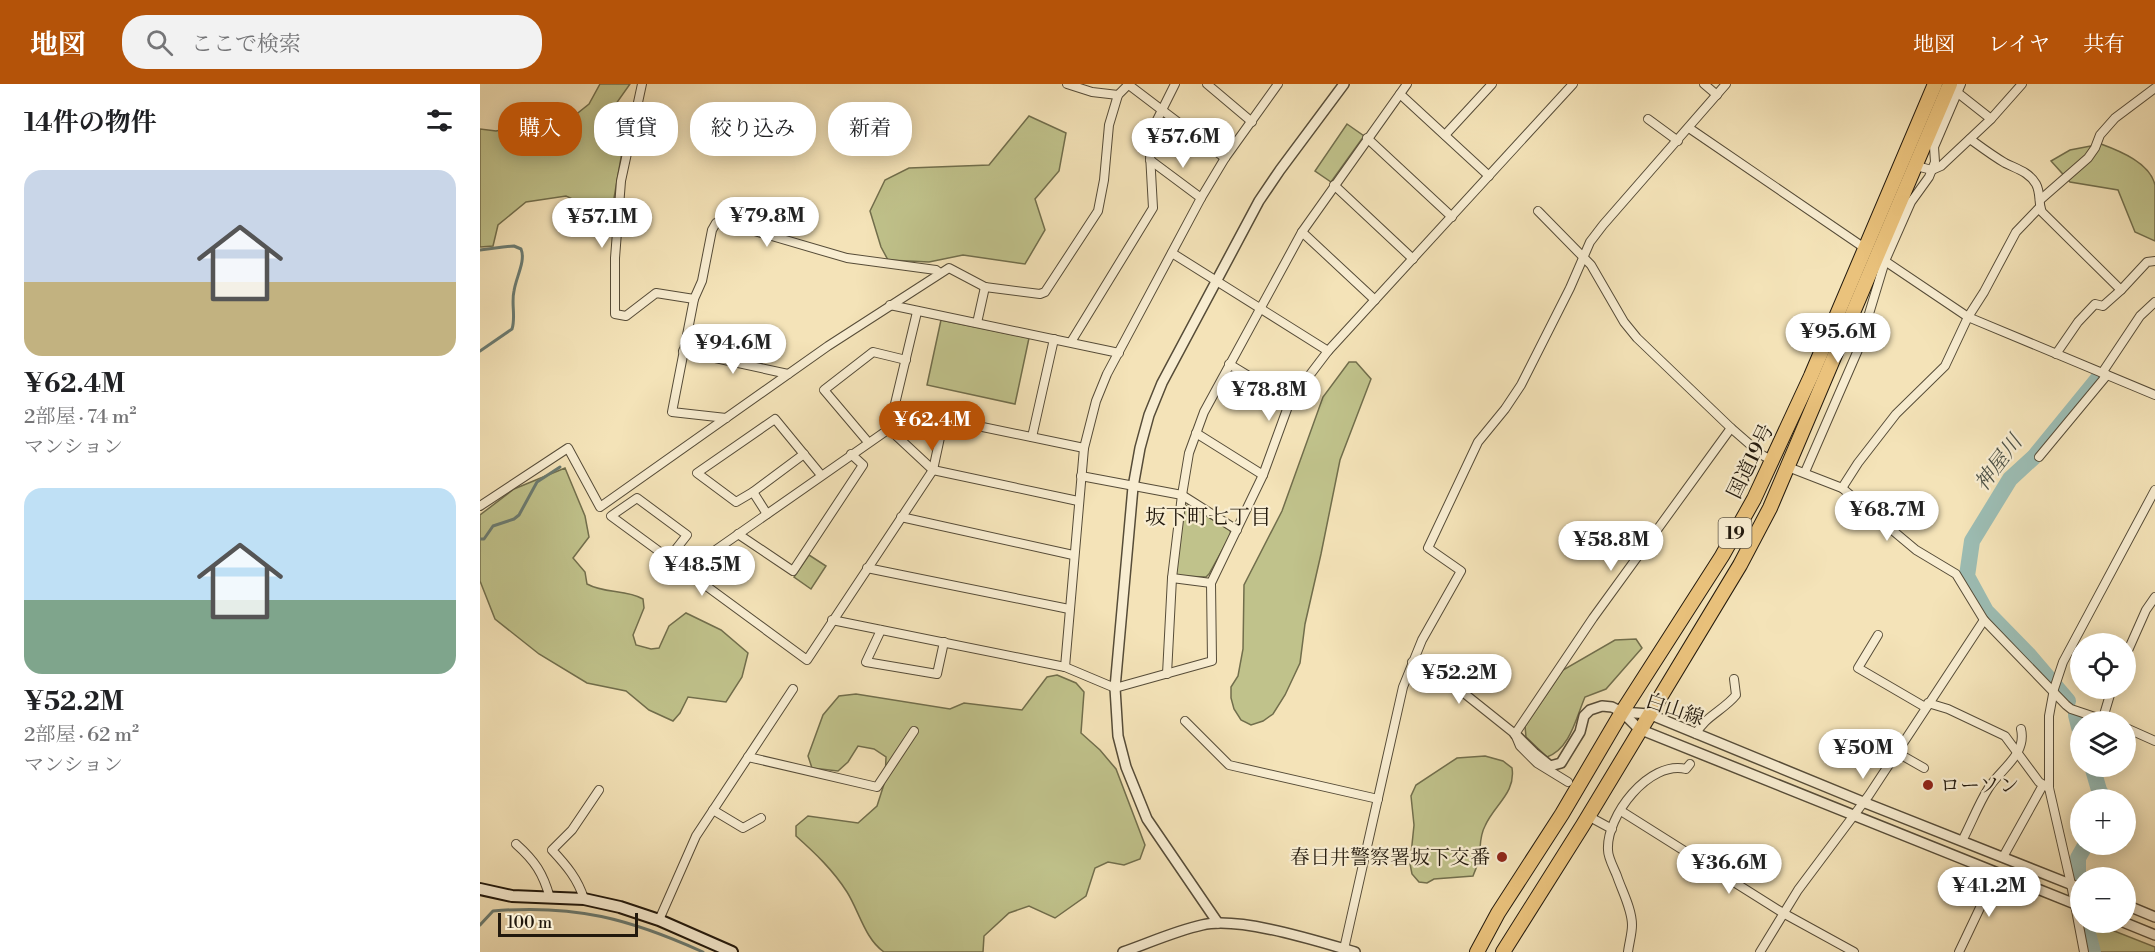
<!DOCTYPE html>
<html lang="ja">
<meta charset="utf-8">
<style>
:root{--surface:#fff;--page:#f2f2f2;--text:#202124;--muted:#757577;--accent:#b45309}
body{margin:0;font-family:"Libre Bodoni","Noto Serif JP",serif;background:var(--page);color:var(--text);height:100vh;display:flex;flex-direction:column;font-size:22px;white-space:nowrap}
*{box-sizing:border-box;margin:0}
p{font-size:20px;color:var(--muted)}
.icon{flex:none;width:33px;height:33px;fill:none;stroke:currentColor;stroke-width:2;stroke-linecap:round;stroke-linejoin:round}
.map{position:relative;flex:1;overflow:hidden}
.sheet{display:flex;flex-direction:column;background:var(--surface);width:480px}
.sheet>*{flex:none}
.banner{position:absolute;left:18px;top:18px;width:570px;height:54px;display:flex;gap:12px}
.buttons{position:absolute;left:1590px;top:549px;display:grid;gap:12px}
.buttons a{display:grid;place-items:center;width:66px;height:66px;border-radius:50%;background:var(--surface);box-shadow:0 3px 15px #0003;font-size:30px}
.scale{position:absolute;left:18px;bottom:15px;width:140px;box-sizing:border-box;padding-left:6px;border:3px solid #22190d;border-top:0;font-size:16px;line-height:21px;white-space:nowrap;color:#22190d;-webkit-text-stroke:4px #f8edd1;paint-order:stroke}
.price{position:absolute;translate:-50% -51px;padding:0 14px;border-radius:21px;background:#fff;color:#222;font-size:20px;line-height:39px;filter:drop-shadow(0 2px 3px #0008)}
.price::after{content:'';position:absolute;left:50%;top:36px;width:18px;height:14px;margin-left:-9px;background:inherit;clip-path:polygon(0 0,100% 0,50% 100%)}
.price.on{background:var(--accent);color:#fff}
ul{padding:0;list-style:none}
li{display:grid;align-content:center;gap:12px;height:318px;padding:0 24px}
li span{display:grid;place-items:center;height:186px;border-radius:18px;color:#555}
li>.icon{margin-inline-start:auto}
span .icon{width:108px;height:108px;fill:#fffc;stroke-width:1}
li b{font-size:26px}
h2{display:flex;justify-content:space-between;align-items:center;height:72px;padding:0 24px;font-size:26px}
.chip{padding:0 21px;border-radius:24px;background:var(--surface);box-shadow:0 3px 15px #0003;font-size:21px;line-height:54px}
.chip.on{background:var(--accent);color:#fff}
header{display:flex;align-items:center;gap:36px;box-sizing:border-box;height:84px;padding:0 30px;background:var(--accent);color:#fff}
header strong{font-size:28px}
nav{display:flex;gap:33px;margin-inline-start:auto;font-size:21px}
.search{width:420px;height:54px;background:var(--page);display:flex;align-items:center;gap:15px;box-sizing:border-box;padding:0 21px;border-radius:24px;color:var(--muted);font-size:22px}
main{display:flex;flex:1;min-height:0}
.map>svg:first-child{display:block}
</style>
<header>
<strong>地図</strong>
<div class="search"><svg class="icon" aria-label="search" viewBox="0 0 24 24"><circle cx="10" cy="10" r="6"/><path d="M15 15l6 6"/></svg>ここで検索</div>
<nav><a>地図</a><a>レイヤ</a><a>共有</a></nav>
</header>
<main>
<section class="sheet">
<h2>14件の物件<svg class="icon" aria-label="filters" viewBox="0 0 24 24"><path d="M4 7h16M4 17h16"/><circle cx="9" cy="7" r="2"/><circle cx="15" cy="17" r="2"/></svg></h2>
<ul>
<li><span style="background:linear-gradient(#c9d6e8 60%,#c2b280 0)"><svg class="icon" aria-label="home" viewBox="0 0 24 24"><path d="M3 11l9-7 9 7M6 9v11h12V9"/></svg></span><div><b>¥62.4M</b><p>2部屋 · 74 m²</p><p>マンション</p></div></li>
<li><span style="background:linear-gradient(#bfe0f5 60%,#7fa58c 0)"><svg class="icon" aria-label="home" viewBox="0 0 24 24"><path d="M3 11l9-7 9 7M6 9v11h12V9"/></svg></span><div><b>¥52.2M</b><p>2部屋 · 62 m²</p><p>マンション</p></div></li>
</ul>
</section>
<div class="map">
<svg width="1675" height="868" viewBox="0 0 1675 868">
<rect width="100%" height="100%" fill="#f4e3b8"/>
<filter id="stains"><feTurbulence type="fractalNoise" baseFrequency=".00333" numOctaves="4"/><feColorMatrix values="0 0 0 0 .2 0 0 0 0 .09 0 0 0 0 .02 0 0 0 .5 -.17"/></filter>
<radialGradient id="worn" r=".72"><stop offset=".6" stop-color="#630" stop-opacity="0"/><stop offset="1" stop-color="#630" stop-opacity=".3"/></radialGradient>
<g fill="#c0c28b" stroke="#716e4c" stroke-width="1.5">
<path d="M120,0h30l-22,31 14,37 -9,52 -21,4 -26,-12 -40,6 -28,23 -5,21 -13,1v-118l16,2 28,-6 35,3 30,-24z"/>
<path d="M549,32l37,17 -7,38 -24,28 10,31 -20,34 -62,-9 -34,7 -41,-2 -7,-13 -11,-36 15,-31 24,-12 80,-3z"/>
<path d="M867,40l17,12 -33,46 -16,-11z"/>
<path d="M1621,60c19,7 49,19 54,41 0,14 0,41 0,56l-20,-9 -17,-42 -48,-8 -19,-21 19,-11z"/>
<path d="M461,236l88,18 -14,66 -88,-19z"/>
<path d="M869,278h7l15,17 -31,81 -19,94 -16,70 -5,39 -15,32 -12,19 -10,7 -12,4 -10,-5 -7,-11 -3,-11v-11l7,-11 5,-27 1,-64 38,-74 41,-114z"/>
<path d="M85,384l20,48 4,21 -16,21 12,14 2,12c18,10 39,5 56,15l1,9 -11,27 3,10 15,4 8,-1 10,-22 17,-13 35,17 27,23 -6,24 -16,25 -38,-5 -8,16 -7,8 -24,-11 -23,-19 -39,-8 -48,-29 -44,-35 -15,-38v-66l34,-26z"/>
<path d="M708,421l42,25 1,4 -22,40 -3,3 -27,-1 -4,-3 9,-67z"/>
<path d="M329,471l17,11 -15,23 -17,-12z"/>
<path d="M1156,555l6,9 -36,41 -21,8c-9,21 -15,52 -38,60l-21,-20 -1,-11 38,-56 52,-30z"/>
<path d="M577,591l19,8 8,9 -3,41 19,17 16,19 29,76 -5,14 -16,6 -16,-3 -13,6 -9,28 -31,22 -26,-12 -20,7 -25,23 -1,16h-99c-19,-13 -25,-41 -37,-60 -14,-22 -32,-39 -51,-56v-10l12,-10 50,7 19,-17 8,-25 1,-24 -12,-8 -16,-3 -10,16 -10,9 -26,-3 -4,-12 15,-41 16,-19 17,-2 94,15 14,-6 58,7 25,-33z"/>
<path d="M1005,672l18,5 9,7c4,25 -18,37 -27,58 -6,11 -4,21 -6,32 -1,6 -4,13 -6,18l-39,3 -7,4 -8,-1 -7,-8 -2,-10 4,-39 -3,-29 5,-11 41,-27z"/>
<path d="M1608,839h6l61,24v5h-60z"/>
</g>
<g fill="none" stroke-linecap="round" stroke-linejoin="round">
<g stroke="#6b7b71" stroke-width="3">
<path d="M0,166l23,-3 11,-1 7,3c5,12 -5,28 -7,42 -3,12 2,26 -2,38l-32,22"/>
<path d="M0,455h4l9,-13 21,-7 5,-4 18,-33 23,-15"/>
<path d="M0,841l13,-14c82,-7 137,8 210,41"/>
</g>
<g stroke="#9cbdb4" stroke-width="16">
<path d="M1588,617l-40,-47 -42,-43 -19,-35 5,-35 38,-62 24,-22 66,-81"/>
<path d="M1596,631l4,16"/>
<path d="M1612,682l7,24 6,10"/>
<path d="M1598,789v-15l8,-14"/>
<path d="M1605,838l8,30"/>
</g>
<defs>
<g id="minor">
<path d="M162,0l-21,97 -6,77v56l11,2 30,-23 38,6"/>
<path d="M587,0l25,8 26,3"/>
<path d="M727,0l45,38"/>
<path d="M1224,0l13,11"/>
<path d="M649,1l96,73"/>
<path d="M1478,9l33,26"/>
<path d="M920,10l89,82"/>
<path d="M1168,35l30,22"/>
<path d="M1209,44l177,121"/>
<path d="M965,51l47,-51"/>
<path d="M887,54l85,79"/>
<path d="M1490,55c11,8 23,17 35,24 12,6 24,9 31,21 5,9 2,19 6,28l79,78"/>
<path d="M670,76l51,38"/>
<path d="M1436,82l16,4 9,-4 50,-47 31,-35"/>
<path d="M854,101l79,74"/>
<path d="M1560,116l48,-42 7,-10 5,-13 15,-17 40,-30"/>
<path d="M1058,127l53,54 33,57 13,16 94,90 31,27 11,6"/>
<path d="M822,148l73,68"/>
<path d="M692,169l156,98"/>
<path d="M1396,171l92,62 187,78"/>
<path d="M410,221l229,48"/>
<path d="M437,228l-28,117 44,41 145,31"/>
<path d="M497,239l8,-36"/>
<path d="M1370,240l8,25"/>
<path d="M591,258l82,-134 -4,-72 26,-52"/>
<path d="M203,267l105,23"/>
<path d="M1576,270l22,-32 17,-18 8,2 18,-16 26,-28 8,-1"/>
<path d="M749,280l61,37"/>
<path d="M1622,289l38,-57 15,-14"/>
<path d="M246,334l-54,-6 22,-113 8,-18 10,-51 4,-7 8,-1 123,36 89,12 4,3"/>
<path d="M716,349l67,42"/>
<path d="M552,353l22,-98"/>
<path d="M388,358l-44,-52 49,-38 33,8"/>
<path d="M1559,373l68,-82"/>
<path d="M1308,383l54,21 74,62 40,24 28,46 82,85 5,4 39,13"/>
<path d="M1325,388l53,-122 27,-89 26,-59 18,-25 6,-15 -1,-15 27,-63"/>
<path d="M601,392l101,19 55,35"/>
<path d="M1362,404l16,-25 38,-49 49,-48 23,-49 16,-25 32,-60 24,-25"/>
<path d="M273,408l51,-38"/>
<path d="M0,422l88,-58 32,59 228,-161 121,-78 36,19 55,7 5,-2 53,-81 6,-31 5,-55 9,-30 11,-11"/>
<path d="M287,430l-14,-22 -17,10 -39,-29 78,-54 46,56"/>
<path d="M421,433l172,38"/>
<path d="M258,450l55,37 70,-106 -12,-11"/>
<path d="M189,474l18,-23 -50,-37 -26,18 196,144 126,-190 11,-51 140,29"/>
<path d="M387,484l202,41"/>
<path d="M207,486l202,-141"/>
<path d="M692,494l39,5"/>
<path d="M352,536l233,47 50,21 97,-27 -1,-78 52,-108 27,-74 38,-50 245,-267"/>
<path d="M401,546l-15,32 71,12 7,-32"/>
<path d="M1398,551l-20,33 67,39"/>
<path d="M1646,571l20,-45 9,-13"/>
<path d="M932,578l53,32 50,40 5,12 17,17 31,19"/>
<path d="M585,583l19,-219 12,-47 11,-27 94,-176 24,-40 53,-74"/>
<path d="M687,590l5,-96 10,-83 7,-42 15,-41 98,-180 105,-148"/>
<path d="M1448,619l20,6 57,27 34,46 10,6"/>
<path d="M1623,634l9,-30"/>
<path d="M705,637l44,44 149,34"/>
<path d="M1646,644l29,13"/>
<path d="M1035,650l78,-116 138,-190"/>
<path d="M1216,650c8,-17 28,-24 40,-39l-2,-16"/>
<path d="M1416,668l28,16"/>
<path d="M268,673l129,30 37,-56"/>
<path d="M233,726l30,18 18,-10"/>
<path d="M1141,727l162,102 71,39"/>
<path d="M1108,732l24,13"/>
<path d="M1482,757c9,-17 16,-36 26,-52 12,-20 39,-34 33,-60"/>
<path d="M36,760c19,17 27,29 34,54"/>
<path d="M1523,773l40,-72"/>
<path d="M104,815c-6,-20 -18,-34 -32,-49l20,-20 27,-40"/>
<path d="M179,836l37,-84 97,-147"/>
<path d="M864,865l59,-262 19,-47 39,-69 -33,-23 50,-106 27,-33 16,-24 49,-97 20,-46 13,-17 123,-141"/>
<path d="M1148,868c1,-9 4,-18 4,-27 0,-16 -10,-34 -15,-49 -3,-8 -9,-18 -9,-26 -2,-34 41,-90 78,-81l4,-5"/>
<path d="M1280,868l38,-62 71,-95 115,-175"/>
<path d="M1479,868l38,-80"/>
<path d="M1604,868l-13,-68 -22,-96v-72l5,-27 9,-27 92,-172"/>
</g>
<g id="tertiary">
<path d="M1142,628l27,2 214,88 217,86"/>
<path d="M1035,650l19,19 16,13 11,-3 19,-31 4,-16 6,-6 12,-4 10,1 10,5 17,17 441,177"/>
<path d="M1646,821l29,12"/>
<path d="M1643,838l32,13"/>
<path d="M738,839l-71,-104 -21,-52 -8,-31 -3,-48 18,-201 7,-39 9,-33 13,-32 97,-182 21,-31 64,-86"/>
<path d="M643,868c26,-9 52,-21 79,-27 37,-9 115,16 153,27"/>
</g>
<path id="secondary" d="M0,805l32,7 72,3 36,8 39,13 73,32"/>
<g id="trunk">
<path d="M997,868l21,-39 64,-99 60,-102 100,-156 32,-57 57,-123 124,-292"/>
<path d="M1023,868l80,-127 157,-260 30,-57 180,-424"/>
</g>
</defs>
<use href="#minor" stroke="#564c38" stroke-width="10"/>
<use href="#tertiary" stroke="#564c38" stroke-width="12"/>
<use href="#secondary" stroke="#22190d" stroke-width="14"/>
<use href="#trunk" stroke="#22190d" stroke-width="16"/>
<use href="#minor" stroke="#f8edd1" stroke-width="8"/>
<use href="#tertiary" stroke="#f8edd1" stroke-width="9"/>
<use href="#secondary" stroke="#f8edd1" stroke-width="10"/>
<use href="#trunk" stroke="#eac27c" stroke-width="14"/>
</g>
<g fill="#8f2418" stroke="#f8edd1" stroke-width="2">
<circle cx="1448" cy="701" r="6"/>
<circle cx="1022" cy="773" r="6"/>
</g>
<g text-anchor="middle" stroke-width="4.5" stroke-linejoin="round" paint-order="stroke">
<rect fill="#f8edd1" stroke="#625948" stroke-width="1.5" x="1238.5" y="434" width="33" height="30" rx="4.5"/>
<g font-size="18" font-weight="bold" fill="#22190d">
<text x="1255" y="455">19</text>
</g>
<g font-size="20" fill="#22190d" stroke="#f8edd1">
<text transform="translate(1270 377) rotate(-64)" y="7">国道19号</text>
<text transform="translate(1195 625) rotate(19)" y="7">白山線</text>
</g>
<g font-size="20" fill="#22190d" stroke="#f8edd1" text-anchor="start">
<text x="1460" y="708">ローソン</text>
<text x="1010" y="780" text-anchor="end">春日井警察署坂下交番</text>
</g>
<g font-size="21" font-style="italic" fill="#4d5247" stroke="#f8edd1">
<text transform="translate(1518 379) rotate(-53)" y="7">神屋川</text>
</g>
<g font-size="21" fill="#22190d" stroke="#f8edd1">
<text x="728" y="440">坂下町七丁目</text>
</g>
</g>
<rect width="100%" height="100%" filter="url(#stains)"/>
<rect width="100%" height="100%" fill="url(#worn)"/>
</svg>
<div class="buttons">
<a><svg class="icon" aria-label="locate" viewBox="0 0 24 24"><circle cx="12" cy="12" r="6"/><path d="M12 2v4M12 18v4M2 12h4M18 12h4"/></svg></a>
<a><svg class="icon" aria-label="layers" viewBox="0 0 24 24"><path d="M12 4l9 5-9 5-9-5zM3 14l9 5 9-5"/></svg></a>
<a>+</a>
<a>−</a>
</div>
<div class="scale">100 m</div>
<b class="price" style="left:703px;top:85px">¥57.6M</b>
<b class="price" style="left:287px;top:164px">¥79.8M</b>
<b class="price" style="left:122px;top:165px">¥57.1M</b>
<b class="price" style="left:1358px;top:280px">¥95.6M</b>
<b class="price" style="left:253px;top:291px">¥94.6M</b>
<b class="price" style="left:789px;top:338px">¥78.8M</b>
<b class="price on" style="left:452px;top:368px">¥62.4M</b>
<b class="price" style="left:1407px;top:458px">¥68.7M</b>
<b class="price" style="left:1131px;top:488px">¥58.8M</b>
<b class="price" style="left:222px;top:513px">¥48.5M</b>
<b class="price" style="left:979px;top:621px">¥52.2M</b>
<b class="price" style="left:1383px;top:696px">¥50M</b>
<b class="price" style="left:1249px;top:811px">¥36.6M</b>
<b class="price" style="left:1509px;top:834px">¥41.2M</b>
<div class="banner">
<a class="chip on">購入</a>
<a class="chip">賃貸</a>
<a class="chip">絞り込み</a>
<a class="chip">新着</a>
</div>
</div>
</main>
